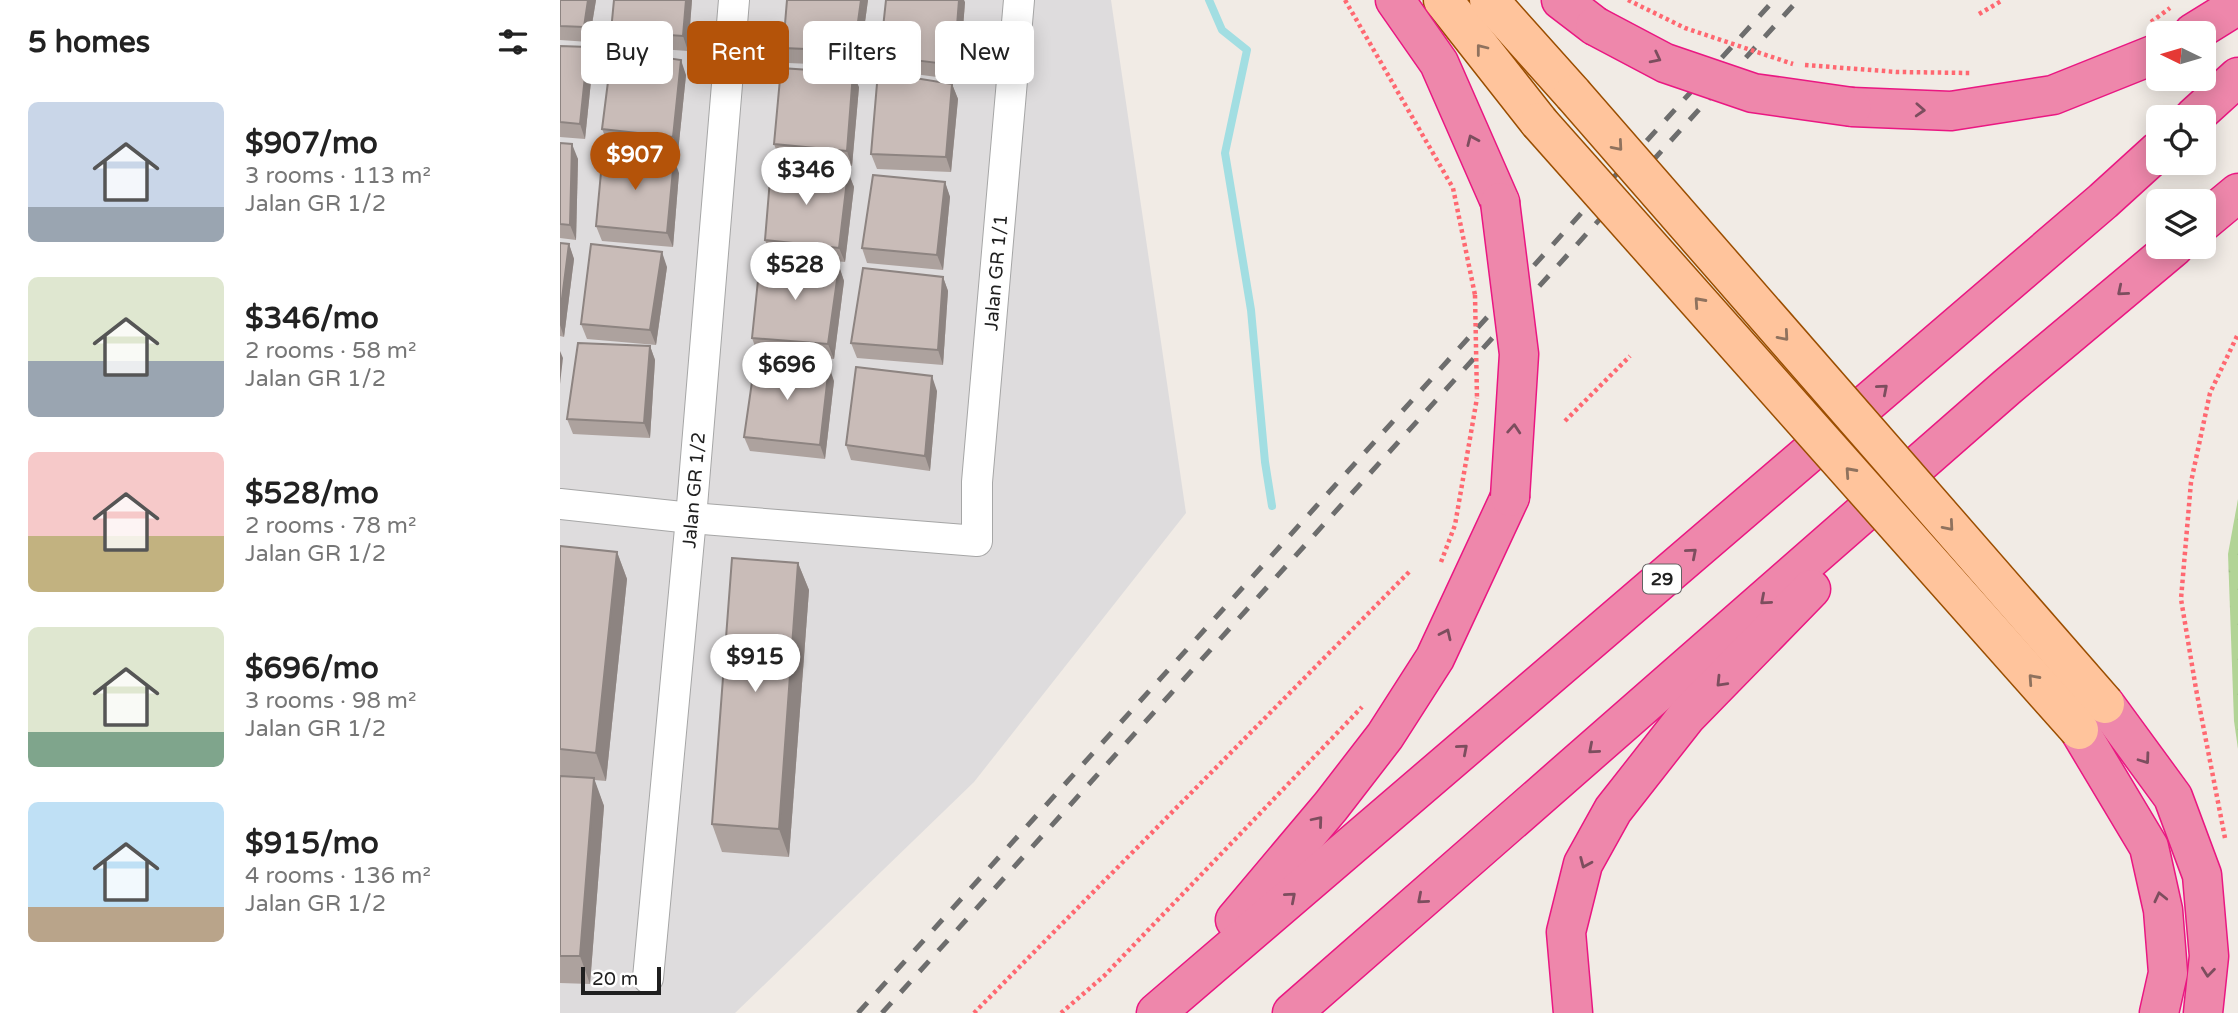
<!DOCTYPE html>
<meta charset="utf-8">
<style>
:root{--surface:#fff;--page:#f2f2f2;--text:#222;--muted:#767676;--accent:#b45309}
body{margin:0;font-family:"Varela Round",sans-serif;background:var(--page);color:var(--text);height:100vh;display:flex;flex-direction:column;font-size:26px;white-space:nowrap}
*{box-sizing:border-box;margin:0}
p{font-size:23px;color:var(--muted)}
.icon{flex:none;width:38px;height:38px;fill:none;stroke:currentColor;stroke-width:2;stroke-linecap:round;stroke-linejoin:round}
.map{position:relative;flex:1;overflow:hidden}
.sheet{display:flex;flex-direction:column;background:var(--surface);width:560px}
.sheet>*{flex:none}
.hud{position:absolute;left:21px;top:21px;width:665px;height:63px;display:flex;gap:14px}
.needle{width:46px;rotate:275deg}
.fabs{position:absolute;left:1586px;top:21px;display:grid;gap:14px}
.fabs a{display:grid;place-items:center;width:70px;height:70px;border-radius:10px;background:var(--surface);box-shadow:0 4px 18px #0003;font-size:35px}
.scale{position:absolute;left:21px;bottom:18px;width:80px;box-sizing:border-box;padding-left:7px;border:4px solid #1f1f1f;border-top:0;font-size:19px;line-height:24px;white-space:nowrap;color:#1f1f1f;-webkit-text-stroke:5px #fff;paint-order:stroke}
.price{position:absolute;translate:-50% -60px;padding:0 16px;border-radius:24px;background:#fff;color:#222;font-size:23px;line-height:46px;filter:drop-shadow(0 2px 4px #0008)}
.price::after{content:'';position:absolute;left:50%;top:42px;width:21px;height:16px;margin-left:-10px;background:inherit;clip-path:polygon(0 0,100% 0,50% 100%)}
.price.active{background:var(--accent);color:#fff}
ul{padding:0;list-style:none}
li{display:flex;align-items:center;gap:21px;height:175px;padding:0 28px}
li span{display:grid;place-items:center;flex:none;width:196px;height:140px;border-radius:10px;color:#555}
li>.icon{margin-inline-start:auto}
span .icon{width:84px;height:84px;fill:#fffc;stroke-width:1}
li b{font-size:30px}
h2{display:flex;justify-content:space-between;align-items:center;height:84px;padding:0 28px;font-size:30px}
.chip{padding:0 24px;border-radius:10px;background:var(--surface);box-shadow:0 4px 18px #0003;font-size:24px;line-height:63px}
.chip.active{background:var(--accent);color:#fff}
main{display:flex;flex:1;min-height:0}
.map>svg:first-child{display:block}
</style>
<main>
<section class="sheet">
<h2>5 homes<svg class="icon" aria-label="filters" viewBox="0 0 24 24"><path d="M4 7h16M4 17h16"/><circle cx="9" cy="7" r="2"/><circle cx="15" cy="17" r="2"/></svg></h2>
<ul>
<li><span style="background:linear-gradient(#c9d6e8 75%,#9aa5b1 0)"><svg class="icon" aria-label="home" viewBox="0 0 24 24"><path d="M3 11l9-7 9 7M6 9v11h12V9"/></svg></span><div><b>$907/mo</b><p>3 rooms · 113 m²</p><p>Jalan GR 1/2</p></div></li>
<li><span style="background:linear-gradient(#dfe7d0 60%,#9aa5b1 0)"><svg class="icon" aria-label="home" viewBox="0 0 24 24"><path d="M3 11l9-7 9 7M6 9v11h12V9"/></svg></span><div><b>$346/mo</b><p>2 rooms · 58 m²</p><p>Jalan GR 1/2</p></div></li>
<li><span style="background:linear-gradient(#f6c9c9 60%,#c2b280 0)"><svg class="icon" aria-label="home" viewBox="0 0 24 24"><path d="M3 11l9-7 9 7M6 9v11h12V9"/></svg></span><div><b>$528/mo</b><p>2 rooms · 78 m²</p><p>Jalan GR 1/2</p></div></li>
<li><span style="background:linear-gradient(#dfe7d0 75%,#7fa58c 0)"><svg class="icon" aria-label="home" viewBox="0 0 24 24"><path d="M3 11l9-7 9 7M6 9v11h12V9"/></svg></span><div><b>$696/mo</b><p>3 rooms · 98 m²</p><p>Jalan GR 1/2</p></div></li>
<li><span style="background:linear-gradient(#bfe0f5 75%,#b9a48a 0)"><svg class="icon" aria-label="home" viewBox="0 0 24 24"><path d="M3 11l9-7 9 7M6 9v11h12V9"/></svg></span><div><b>$915/mo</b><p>4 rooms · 136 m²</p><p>Jalan GR 1/2</p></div></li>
</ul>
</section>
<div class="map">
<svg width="1678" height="1013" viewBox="0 0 1678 1013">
<defs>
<pattern id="forest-firs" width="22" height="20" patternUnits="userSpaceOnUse" patternTransform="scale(1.75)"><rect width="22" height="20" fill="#b2d496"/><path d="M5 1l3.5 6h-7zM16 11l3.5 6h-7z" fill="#99b681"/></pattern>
</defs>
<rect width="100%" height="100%" fill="#f1ebe5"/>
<path fill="#dedcdd" d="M0,0h551l75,513 -212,269 -239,231h-175z"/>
<path fill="url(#forest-firs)" d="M1678,499v250l-4,-28 -6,-167z"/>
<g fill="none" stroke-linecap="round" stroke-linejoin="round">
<path stroke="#a2dee2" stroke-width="8" d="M649,0l13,30 25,20 -22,103 26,157 14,152 7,44"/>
<defs>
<g id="minor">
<path id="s1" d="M0,504l131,14 286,23v-59l42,-482"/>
<path id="s2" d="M88,978l43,-460 43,-518"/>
</g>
<g id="major">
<path d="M883,0l96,122"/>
<path d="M929,0l84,94"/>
</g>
<g id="highway">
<path d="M835,0l44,63 61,139"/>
<path d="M1001,0l34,26"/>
<path d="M1633,33l45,-28"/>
<path d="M1292,107l99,4 102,-16 105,-42"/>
<path d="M1634,117l44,-40"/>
<path d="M1643,222l35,-29"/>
<path d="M1545,704l68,93 29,78 7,81 -6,57"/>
<path d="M1519,730l70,117 14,63 5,63 -9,40"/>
<path d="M675,920l96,-114 54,-70 50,-78 75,-161"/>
<path d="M596,1013l947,-812 55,-50"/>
<path d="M732,1013l715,-626 167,-140"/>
<path d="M1013,1013l-7,-81 17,-68 30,-54 73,-93 125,-128"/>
</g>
</defs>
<use href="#minor" stroke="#a6a6a6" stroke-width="32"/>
<use href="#major" stroke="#9b4e00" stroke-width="41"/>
<use href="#highway" stroke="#ea1782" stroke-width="41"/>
<g stroke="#ff6871" stroke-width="4.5" stroke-dasharray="3.5 3.5" stroke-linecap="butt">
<path d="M785,0l108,188 22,107"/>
<path d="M1419,14l24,-14"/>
<path d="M1591,22l19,-14"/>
<path d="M1245,65l92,7 74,1"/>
<path d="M1005,421l65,-65"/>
<path d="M881,562l14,-37 22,-127"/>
<path d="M1665,838l-29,-149 -15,-90 10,-117 19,-89 28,-59"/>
<path d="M414,1013l436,-442"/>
<path d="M501,1013l43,-37 258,-269"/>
</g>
<use href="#minor" stroke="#fff" stroke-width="30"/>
<use href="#major" stroke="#ffc49c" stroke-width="38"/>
<use href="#highway" stroke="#ee87ab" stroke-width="38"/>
<g stroke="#6d6d6d" stroke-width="5" stroke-dasharray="14 14" stroke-linecap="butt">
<path d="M298,1013l916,-1013"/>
<path d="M322,1013l916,-1013"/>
</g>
<defs>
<g id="major-bridge">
<path d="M1013,94l532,610"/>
<path d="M979,122l540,608"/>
</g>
<g id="highway-bridge">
<path d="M1035,26l70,37 88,30 99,14"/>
<path d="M940,202l19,152 -9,143"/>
</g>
</defs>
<use href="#major-bridge" stroke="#9b4e00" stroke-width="41" stroke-linecap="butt"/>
<use href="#highway-bridge" stroke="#ea1782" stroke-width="41" stroke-linecap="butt"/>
<g stroke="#ff6871" stroke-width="4.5" stroke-dasharray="3.5 3.5" stroke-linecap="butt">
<path d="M1068,0l57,28 108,36"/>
<path d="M915,295l2,103"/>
</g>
<use href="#major-bridge" stroke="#ffc49c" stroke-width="38"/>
<use href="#highway-bridge" stroke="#ee87ab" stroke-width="38"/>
</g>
<g fill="#ada29e">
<path d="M0,0h36l-7,42 -29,-2z"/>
<path d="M132,0l-4,51 -72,-5 -5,-15z"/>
<path d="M308,0l-9,66 -71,-3 -5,-15z"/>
<path d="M405,2l-6,78 -74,-10 -5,-14z"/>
<path d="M0,46l33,16 -8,77 -25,-2z"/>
<path d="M126,75l-8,77 -70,-9 -6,-14z"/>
<path d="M392,84l6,15 -7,73 -74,-3 -6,-15z"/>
<path d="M299,87l-7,79 -73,-8 -5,-14z"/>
<path d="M0,143l18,16 -2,81 -16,-2z"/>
<path d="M288,172l6,15 -9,75 -74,-7 -6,-15z"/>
<path d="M119,173l-6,74 -71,-6 -6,-15z"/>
<path d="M385,182l5,15 -7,73 -76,-7 -5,-15z"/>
<path d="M0,243l9,1 5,15 -10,78 -4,-1z"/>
<path d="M279,266l5,15 -10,78 -77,-7 -5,-14z"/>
<path d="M107,267l-11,78 -69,-6 -6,-15z"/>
<path d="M383,277l5,14 -5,74 -86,-7 -6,-15z"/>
<path d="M90,346l5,14 -5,78 -77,-4 -6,-15z"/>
<path d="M274,381l-9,78 -75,-8 -6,-14z"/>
<path d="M377,391l-7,80 -79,-11 -5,-15z"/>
<path d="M0,546l57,6 10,27 -21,202 -12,-1 10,26 -14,178 -30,-1z"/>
<path d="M238,563l11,27 -20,267 -67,-5 -10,-28z"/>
</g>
<g fill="#8d8481">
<path d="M28,0h8l-7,42 -5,-15z"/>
<path d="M126,0h6l-4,51 -5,-15z"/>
<path d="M301,0h7l-9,66 -5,-15z"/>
<path d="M399,0h5l1,2 -6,78 -5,-15z"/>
<path d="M28,47l5,15 -8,77 -5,-15z"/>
<path d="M121,60l5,15 -8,77 -5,-15z"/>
<path d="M293,73l6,14 -7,79 -5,-15z"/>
<path d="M392,84l6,15 -7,73 -5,-15z"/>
<path d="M12,144l6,15 -2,81 -6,-15z"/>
<path d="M114,159l5,14 -6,74 -6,-14z"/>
<path d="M288,172l6,15 -9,75 -6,-14z"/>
<path d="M385,182l5,15 -7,73 -6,-15z"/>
<path d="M9,244l5,15 -10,78 -4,-12v-11z"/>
<path d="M102,252l5,15 -11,78 -6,-15z"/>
<path d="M279,266l5,15 -10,78 -6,-15z"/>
<path d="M383,277l5,14 -5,74 -5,-15z"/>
<path d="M90,346l5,14 -5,78 -6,-15z"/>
<path d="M0,351l3,7 -3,26z"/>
<path d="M269,366l5,15 -9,78 -5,-14z"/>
<path d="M372,376l5,15 -7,80 -5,-15z"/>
<path d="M57,552l10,27 -21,202 -10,-28z"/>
<path d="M238,563l11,27 -20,267 -10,-28z"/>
<path d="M34,778l10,28 -14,178 -10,-28z"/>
</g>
<g fill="#c9bcb8" stroke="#8d8481" stroke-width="2">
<path d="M0,0h28l-4,27 -24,-1z"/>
<path d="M54,0h72l-3,36 -72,-5z"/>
<path d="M227,0h74l-7,51 -71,-3z"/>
<path d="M326,0h73l-5,65 -74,-9z"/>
<path d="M0,46l28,1 -8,77 -20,-2z"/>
<path d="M52,50l69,10 -8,77 -71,-8z"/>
<path d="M221,68l72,5 -6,78 -73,-7z"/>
<path d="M318,72l74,12 -6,73 -75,-3z"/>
<path d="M0,143l12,1 -2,81 -10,-1z"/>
<path d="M43,151l71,8 -7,74 -71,-7z"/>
<path d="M211,167l77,5 -9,76 -74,-8z"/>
<path d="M313,175l72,7 -8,73 -75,-7z"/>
<path d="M0,243l9,1 -9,70z"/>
<path d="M31,244l71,8 -12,78 -69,-6z"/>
<path d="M200,261l79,5 -11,78 -76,-6z"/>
<path d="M303,268l80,9 -5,73 -87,-7z"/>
<path d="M18,343l72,3 -6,77 -77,-4z"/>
<path d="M195,361l74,5 -9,79 -76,-8z"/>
<path d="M296,367l76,9 -7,80 -79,-11z"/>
<path d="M0,546l57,6 -21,201 -36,-4z"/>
<path d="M172,558l66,5 -19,266 -67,-5z"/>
<path d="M0,776l34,2 -14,178h-20z"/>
</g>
<defs><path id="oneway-chevron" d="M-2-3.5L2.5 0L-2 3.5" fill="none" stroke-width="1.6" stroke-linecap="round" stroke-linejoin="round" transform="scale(1.75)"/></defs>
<g stroke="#8f725e">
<use href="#oneway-chevron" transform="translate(921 49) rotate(-128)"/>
<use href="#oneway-chevron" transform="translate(1058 146) rotate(49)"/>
<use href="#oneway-chevron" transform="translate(1139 302) rotate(-132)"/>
<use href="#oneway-chevron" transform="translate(1224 336) rotate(49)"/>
<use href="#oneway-chevron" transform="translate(1290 472) rotate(-132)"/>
<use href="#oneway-chevron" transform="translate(1389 526) rotate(49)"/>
<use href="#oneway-chevron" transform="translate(1473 679) rotate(-132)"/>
</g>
<g stroke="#7c4e5e">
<use href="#oneway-chevron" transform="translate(1096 58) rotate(27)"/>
<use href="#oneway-chevron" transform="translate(1360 110) rotate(3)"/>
<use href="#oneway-chevron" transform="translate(912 140) rotate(-114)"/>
<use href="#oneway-chevron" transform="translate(1562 291) rotate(140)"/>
<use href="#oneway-chevron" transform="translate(1323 389) rotate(-41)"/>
<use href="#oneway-chevron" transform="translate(954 429) rotate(-86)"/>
<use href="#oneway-chevron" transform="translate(1132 553) rotate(-41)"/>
<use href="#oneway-chevron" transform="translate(1205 600) rotate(139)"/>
<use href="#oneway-chevron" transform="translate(886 634) rotate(-65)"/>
<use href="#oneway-chevron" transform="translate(1161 682) rotate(134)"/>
<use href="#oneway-chevron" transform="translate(903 749) rotate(-41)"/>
<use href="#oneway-chevron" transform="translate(1033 749) rotate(139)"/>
<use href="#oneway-chevron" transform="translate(1585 759) rotate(54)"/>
<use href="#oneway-chevron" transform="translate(758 821) rotate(-50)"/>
<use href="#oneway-chevron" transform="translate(1025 863) rotate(113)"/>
<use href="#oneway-chevron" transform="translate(731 897) rotate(-41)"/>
<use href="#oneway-chevron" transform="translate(1600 897) rotate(-103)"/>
<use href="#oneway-chevron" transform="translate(862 899) rotate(139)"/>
<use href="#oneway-chevron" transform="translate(1648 972) rotate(96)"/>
</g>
<g text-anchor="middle" stroke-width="6" stroke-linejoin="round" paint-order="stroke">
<rect fill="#fff" stroke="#626262" stroke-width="2" x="1083" y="564.5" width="38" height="29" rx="5"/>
<g font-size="18" font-weight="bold" fill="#1f1f1f">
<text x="1102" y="585">29</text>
</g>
<g font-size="19" fill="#1f1f1f" stroke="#fff">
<text dy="7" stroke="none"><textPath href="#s1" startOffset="688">Jalan GR 1/1</textPath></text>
<text dy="7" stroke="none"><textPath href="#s2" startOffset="490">Jalan GR 1/2</textPath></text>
</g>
</g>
</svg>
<div class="fabs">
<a><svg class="needle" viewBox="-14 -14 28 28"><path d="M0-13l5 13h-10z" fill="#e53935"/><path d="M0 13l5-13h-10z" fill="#767676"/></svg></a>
<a><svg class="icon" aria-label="locate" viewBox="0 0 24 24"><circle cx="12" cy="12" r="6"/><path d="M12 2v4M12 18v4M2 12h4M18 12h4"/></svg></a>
<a><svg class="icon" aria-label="layers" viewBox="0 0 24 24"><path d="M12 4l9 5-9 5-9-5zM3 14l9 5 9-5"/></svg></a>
</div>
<div class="scale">20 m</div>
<b class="price active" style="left:75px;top:192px">$907</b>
<b class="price" style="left:246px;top:207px">$346</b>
<b class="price" style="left:235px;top:302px">$528</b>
<b class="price" style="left:227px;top:402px">$696</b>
<b class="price" style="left:195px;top:694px">$915</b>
<div class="hud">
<a class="chip">Buy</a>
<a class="chip active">Rent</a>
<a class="chip">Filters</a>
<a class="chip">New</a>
</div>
</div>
</main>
